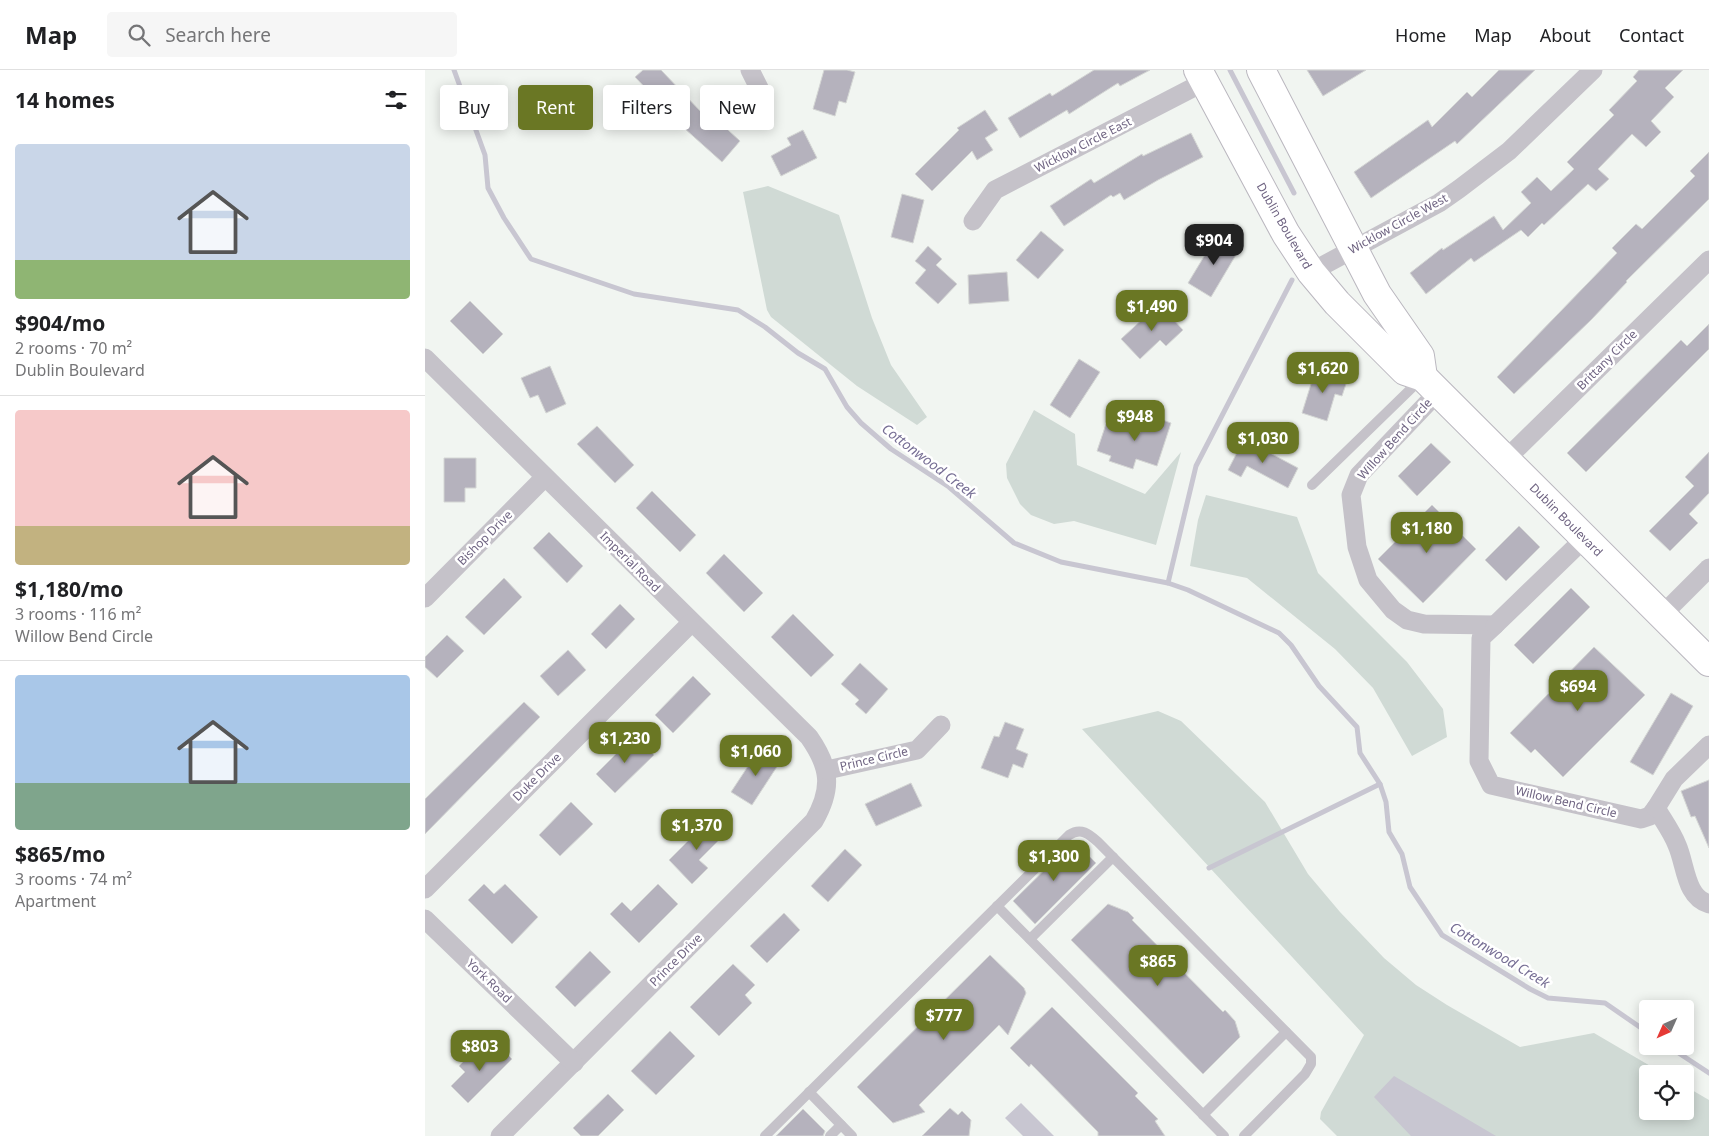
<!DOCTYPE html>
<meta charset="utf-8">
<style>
:root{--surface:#fff;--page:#f6f6f6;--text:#202124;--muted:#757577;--line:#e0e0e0;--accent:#6a7724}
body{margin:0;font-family:"Noto Sans",sans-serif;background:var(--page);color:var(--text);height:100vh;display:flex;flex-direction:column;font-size:19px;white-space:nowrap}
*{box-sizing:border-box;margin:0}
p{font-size:16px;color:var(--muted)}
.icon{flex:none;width:28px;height:28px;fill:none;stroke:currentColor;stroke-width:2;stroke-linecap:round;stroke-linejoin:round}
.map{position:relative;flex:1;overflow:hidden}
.sheet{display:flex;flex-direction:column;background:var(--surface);width:425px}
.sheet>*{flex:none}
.guide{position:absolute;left:15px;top:15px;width:475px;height:45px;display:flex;gap:10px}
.needle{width:32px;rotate:225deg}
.tools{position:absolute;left:1214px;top:930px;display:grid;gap:10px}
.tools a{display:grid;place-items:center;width:55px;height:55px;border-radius:5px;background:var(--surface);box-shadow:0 2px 12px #0003;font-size:25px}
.price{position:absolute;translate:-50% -42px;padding:0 11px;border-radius:10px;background:var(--accent);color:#fff;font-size:16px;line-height:32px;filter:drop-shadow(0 1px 2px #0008)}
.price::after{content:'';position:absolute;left:50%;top:30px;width:15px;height:11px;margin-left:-8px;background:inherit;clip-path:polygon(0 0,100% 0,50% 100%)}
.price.on{background:#222;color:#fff}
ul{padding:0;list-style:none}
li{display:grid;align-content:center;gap:10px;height:265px;padding:0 15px}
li+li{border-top:1px solid var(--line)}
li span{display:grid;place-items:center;height:155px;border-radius:5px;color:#555}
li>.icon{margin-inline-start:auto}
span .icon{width:90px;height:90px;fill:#fffc;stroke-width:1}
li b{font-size:21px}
h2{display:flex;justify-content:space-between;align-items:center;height:60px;padding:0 15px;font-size:21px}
.pill{padding:0 18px;border-radius:5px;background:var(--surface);box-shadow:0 2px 12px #0003;font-size:18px;line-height:45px}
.pill.on{background:var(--accent);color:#fff}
header{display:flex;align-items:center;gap:30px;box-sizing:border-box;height:70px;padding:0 25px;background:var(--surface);border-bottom:1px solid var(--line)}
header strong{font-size:24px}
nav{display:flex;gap:28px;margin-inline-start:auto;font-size:18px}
.search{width:350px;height:45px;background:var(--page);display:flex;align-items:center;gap:12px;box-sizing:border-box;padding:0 18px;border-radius:5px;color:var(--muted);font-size:19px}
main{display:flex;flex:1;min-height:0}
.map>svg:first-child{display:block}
</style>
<header>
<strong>Map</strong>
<div class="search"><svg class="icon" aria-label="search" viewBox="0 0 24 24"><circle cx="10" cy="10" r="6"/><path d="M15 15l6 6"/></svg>Search here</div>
<nav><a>Home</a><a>Map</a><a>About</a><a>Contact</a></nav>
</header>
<main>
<section class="sheet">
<h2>14 homes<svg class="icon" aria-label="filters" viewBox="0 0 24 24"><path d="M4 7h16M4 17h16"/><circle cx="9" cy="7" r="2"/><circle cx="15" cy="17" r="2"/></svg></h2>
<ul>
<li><span style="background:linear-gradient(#c9d6e8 75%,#8fb573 0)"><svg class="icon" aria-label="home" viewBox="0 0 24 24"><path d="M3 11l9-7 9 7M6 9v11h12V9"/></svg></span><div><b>$904/mo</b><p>2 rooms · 70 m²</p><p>Dublin Boulevard</p></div></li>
<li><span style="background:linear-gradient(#f6c9c9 75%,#c2b280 0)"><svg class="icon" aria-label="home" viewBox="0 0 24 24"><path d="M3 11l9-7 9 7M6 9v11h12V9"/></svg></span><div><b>$1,180/mo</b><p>3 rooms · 116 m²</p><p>Willow Bend Circle</p></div></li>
<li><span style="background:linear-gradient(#a9c7e8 70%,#7fa58c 0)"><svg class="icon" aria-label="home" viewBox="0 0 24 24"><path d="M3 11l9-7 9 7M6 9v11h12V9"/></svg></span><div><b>$865/mo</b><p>3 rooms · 74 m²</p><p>Apartment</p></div></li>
</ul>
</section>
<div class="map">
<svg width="1284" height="1066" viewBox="0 0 1284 1066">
<rect width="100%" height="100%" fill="#f1f5f1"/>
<g fill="#d0dad5">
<path d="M343,116l71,29 33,103 19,47 36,52 -10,8 -60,-39 -86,-69 -4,-7 -24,-118z"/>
<path d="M609,340l41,24 2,31 68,29 36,-42 -25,93 -82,-24 -20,3 -23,-9 -11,-11 -13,-26 -1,-14z"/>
<path d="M781,425l91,22 21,56 89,89 36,47 4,28 -35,19 -39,-68 -38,-39 -88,-71 -57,-12 8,-46z"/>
<path d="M733,641l23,10 84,81 43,72 32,38 44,46 32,27 31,20 73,42 74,-14 70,41h-17v37h38v-25l24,14v36h-372l-17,-17 1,-7 43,-77 -282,-306z"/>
</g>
<g fill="#c8c6d1">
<path d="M969,1006l102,60h-85l-37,-39z"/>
<path d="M596,1033l33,33h-31l-18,-18z"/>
</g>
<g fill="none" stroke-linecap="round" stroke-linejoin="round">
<g stroke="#c8c6d1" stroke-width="5">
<path d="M29,0l31,85 3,33 16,30 27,41 103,35 104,16 27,17 33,26 27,16 22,38 14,16 30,26 58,38 65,56 47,19 107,21 20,7 91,43 12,12 28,41 38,41 3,26 20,31 6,18 3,30 13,22 8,33 32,48 88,54 18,9 57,5 42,29"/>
<path d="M805,0l64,123"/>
<path d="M743,513l28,-117 96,-186"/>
<path d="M784,798l171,-84"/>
<path d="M1243,976l41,27"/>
</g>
</g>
<g fill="#b5b2bd" stroke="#d4d6d4">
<path d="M218,0h18l41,43 3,-4 35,32 -18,21 -38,-34 -49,-51z"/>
<path d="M399,0h23l8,2 -9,31 -7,-2 -4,15 -22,-7z"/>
<path d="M669,0h56l-30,16 -2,-3 -49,31 -2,-4 -47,28 -12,-20 42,-25 2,3z"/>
<path d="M882,0h59l-43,26z"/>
<path d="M1074,0h36l-78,74 -2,-3 -84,57 -17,-26 74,-52 4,7 35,-35 5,5z"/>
<path d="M1214,0h44l-18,18 9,9 -23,24 10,11 -15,15 -14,-13 -34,35 11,10 -13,12 -8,-7 -44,41 -2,-2 -14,14 -7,-7 -47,32 -3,-4 -45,36 -16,-21 32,-25 1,2 51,-34 9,14 28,-27 -10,-11 16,-15 14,14 23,-22 -7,-7 47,-47 -5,-5 28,-29 -4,-4z"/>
<path d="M560,40l13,20 -13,8 8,12 -16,10 -5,-9 -40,40 -17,-17 44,-44 -2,-2z"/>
<path d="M378,60l14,28 -36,18 -10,-20 20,-11 -4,-7z"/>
<path d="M766,63l12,24 -45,23 -34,20 -4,-7 -7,4 -2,-2 -47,31 -14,-20 41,-27 3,4 48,-29 1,2z"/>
<path d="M1284,82v47l-83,82 1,1 -36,38 -77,74 -17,-17 120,-124 -5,-5 24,-24 6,5 53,-53 -5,-5z"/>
<path d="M477,124l22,6 -11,43 -22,-6z"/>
<path d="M616,161l23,19 -26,29 -22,-19z"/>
<path d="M792,165l23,13 -29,49 -23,-14z"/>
<path d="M503,176l14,13 -6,6 21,19 -19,20 -23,-21 11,-13 -11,-9z"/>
<path d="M582,202l2,29 -40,3 -1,-29z"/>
<path d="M45,231l33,33 -20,20 -33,-33z"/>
<path d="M734,234l24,26 -17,16 -6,-6 -20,19 -19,-20z"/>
<path d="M1284,254v25l-123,123 -19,-19 114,-113 6,6z"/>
<path d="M654,289l21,13 -30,46 -20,-13z"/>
<path d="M125,296l16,38 -20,9 -8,-18 -8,3 -9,-20z"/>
<path d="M891,298l32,10 -6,18 -7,-2 -8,27 -25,-8z"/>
<path d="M721,344l25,9 -14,43 -21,-7 -3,10 -24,-8 2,-5 -14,-5 10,-30 33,12z"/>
<path d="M172,356l37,39 -19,18 -38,-39z"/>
<path d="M819,369l54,29 -10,20 -41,-22 -6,11 -13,-7z"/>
<path d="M1006,373l20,19 -34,34 -19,-20z"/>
<path d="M1284,382v41l-20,21 9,9 -28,28 -21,-20 45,-45 -9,-9z"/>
<path d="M19,388h32v30h-11v14h-21z"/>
<path d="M227,421l44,44 -16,17 -44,-44z"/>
<path d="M1007,435l44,44 -53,54 -45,-44z"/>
<path d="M1094,456l21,21 -34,34 -21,-21z"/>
<path d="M124,462l34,34 -16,17 -34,-35z"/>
<path d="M299,484l39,39 -19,19 -38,-39z"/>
<path d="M79,508l18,19 -38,38 -19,-18z"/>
<path d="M1146,518l19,19 -57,57 -19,-19z"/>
<path d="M195,534l15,15 -29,30 -15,-15z"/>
<path d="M368,544l41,41 -23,22 -40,-40z"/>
<path d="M22,565l17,16 -27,27 -12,-11v-10z"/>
<path d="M1169,577l51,48 -82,82 -28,-28 -4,4 -21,-20z"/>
<path d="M143,580l18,20 -28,26 -18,-20z"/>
<path d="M435,593l28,26 -22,25 -11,-10 4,-4 -18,-16z"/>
<path d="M268,606l18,18 -38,39 -18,-18z"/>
<path d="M1246,623l22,13 -40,69 -23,-13z"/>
<path d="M99,632l16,15 -115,117v-35z"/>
<path d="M580,652l19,7 -8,20 12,5 -5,14 -10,-4 -5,14 -27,-10 13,-32 5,1z"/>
<path d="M210,665l19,20 -39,38 -19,-19z"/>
<path d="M335,678l20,14 -28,43 -21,-13z"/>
<path d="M1284,710v68l-14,-32 -4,1 -10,-26z"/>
<path d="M486,713l11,23 -46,20 -11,-22z"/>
<path d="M146,732l22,22 -33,32 -21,-21z"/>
<path d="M285,749l15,15 -26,26 9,8 -16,16 -23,-24z"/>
<path d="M649,771l22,22 -61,61 -22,-23z"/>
<path d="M420,779l17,16 -34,37 -17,-16z"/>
<path d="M59,814l10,10 11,-10 33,33 -26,27 -44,-44z"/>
<path d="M233,814l20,20 -39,39 -29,-29 12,-12 9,9z"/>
<path d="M683,834l20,8 6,6 -2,2 91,92 2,-2 10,11 5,16 -37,37 -132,-134z"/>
<path d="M359,843l16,17 -33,33 -17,-17z"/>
<path d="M165,881l21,21 -36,35 -20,-20z"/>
<path d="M565,885l34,33 2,5 -18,42 -9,-10 -80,80 6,7 -32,11 -36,-36z"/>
<path d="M308,894l22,21 -10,10 7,8 -33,33 -29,-29z"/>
<path d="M627,937l86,86 -3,3 23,23 -3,2 10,15h-67v-4l-67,-68 -2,3 -19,-19z"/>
<path d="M245,961l25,25 -39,39 -25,-24z"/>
<path d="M71,973l16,16 -44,44 -17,-17 14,-14 -6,-6 12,-12 7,7z"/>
<path d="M183,1024l16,16 -26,26h-17l-8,-8z"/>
<path d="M525,1038l8,7 4,-4 9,9 -2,16h-47z"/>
<path d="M378,1039l22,22 -2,5h-47z"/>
</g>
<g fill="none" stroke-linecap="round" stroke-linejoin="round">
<defs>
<g id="secondary">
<path d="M773,0l88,164 25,38 26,31 68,68 18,6 286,285"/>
<path d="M836,0l116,224 43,62 3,21"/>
</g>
</defs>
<use href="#secondary" stroke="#bab7bf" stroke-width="30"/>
<g stroke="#c5c2c9" stroke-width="10">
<path d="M887,415l109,-106"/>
<path d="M572,836l227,230"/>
<path d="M605,869l83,-82"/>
<path d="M384,1022l43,44"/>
<path d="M778,1045l83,-83"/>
<path d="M340,1066l304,-301c12,-8 20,-1 29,7l213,215v7l-6,10 -61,62"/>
<path d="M405,1066l11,-11"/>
</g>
<g stroke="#c5c2c9" stroke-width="19">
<path d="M325,0l11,22"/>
<path d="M548,151l22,-31 209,-108"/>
<path d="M886,202l128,-69 20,-14 50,-38 84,-81"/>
<path d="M0,288l384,379c21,30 24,51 5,84l-314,315"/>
<path d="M1013,322l-79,83 -8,20 6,52 11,33 25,30 14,10 17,4 71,1 -14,13 -2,123 12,24 150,34 9,-3 6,-8c7,12 16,24 21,37 9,20 8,52 32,59"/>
<path d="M1081,389l203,-199"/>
<path d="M0,528l120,-121"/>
<path d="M1237,545l47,-47"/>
<path d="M1070,555l90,-87"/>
<path d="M402,700l90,-20 24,-25"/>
<path d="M1231,738l18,-29 35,-34"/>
<path d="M0,819l266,-266"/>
<path d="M0,849l149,144"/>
</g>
<use href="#secondary" stroke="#fff" stroke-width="28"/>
</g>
<g text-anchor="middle" stroke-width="5" stroke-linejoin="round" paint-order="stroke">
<g font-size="12" fill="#6f6482" stroke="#fff">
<text transform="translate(658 75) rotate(-27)" y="4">Wicklow Circle East</text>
<text transform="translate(973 154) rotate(-29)" y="4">Wicklow Circle West</text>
<text transform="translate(859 156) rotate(60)" y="4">Dublin Boulevard</text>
<text transform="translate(1182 290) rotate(-45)" y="4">Brittany Circle</text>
<text transform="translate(970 369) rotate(-48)" y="4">Willow Bend Circle</text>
<text transform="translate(1141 450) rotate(45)" y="4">Dublin Boulevard</text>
<text transform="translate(60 468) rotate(-45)" y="4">Bishop Drive</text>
<text transform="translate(205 492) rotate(45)" y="4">Imperial Road</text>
<text transform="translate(449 689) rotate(-13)" y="4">Prince Circle</text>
<text transform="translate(112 707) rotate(-45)" y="4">Duke Drive</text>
<text transform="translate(1141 732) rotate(13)" y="4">Willow Bend Circle</text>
<text transform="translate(251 890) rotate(-45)" y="4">Prince Drive</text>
<text transform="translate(64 911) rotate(44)" y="4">York Road</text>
</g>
<g font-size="14" font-style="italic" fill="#766e94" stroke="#fff">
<text transform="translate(504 391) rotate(37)" y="5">Cottonwood Creek</text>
<text transform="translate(1075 885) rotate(31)" y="5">Cottonwood Creek</text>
</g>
</g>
</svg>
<div class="tools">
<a><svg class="needle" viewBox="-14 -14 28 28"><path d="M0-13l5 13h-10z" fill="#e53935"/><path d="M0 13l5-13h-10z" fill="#757577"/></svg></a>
<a><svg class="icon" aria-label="locate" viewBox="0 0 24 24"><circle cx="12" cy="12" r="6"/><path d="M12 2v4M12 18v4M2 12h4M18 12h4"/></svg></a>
</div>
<b class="price on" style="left:789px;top:196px">$904</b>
<b class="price" style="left:727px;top:262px">$1,490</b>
<b class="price" style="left:898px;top:324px">$1,620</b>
<b class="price" style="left:710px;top:372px">$948</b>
<b class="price" style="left:838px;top:394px">$1,030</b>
<b class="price" style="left:1002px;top:484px">$1,180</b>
<b class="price" style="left:1153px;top:642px">$694</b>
<b class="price" style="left:200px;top:694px">$1,230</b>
<b class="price" style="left:331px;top:707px">$1,060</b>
<b class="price" style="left:272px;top:781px">$1,370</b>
<b class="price" style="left:629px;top:812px">$1,300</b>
<b class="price" style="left:733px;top:917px">$865</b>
<b class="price" style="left:519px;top:971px">$777</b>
<b class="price" style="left:55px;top:1002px">$803</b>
<div class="guide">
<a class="pill">Buy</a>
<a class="pill on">Rent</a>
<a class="pill">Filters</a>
<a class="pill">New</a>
</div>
</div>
</main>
